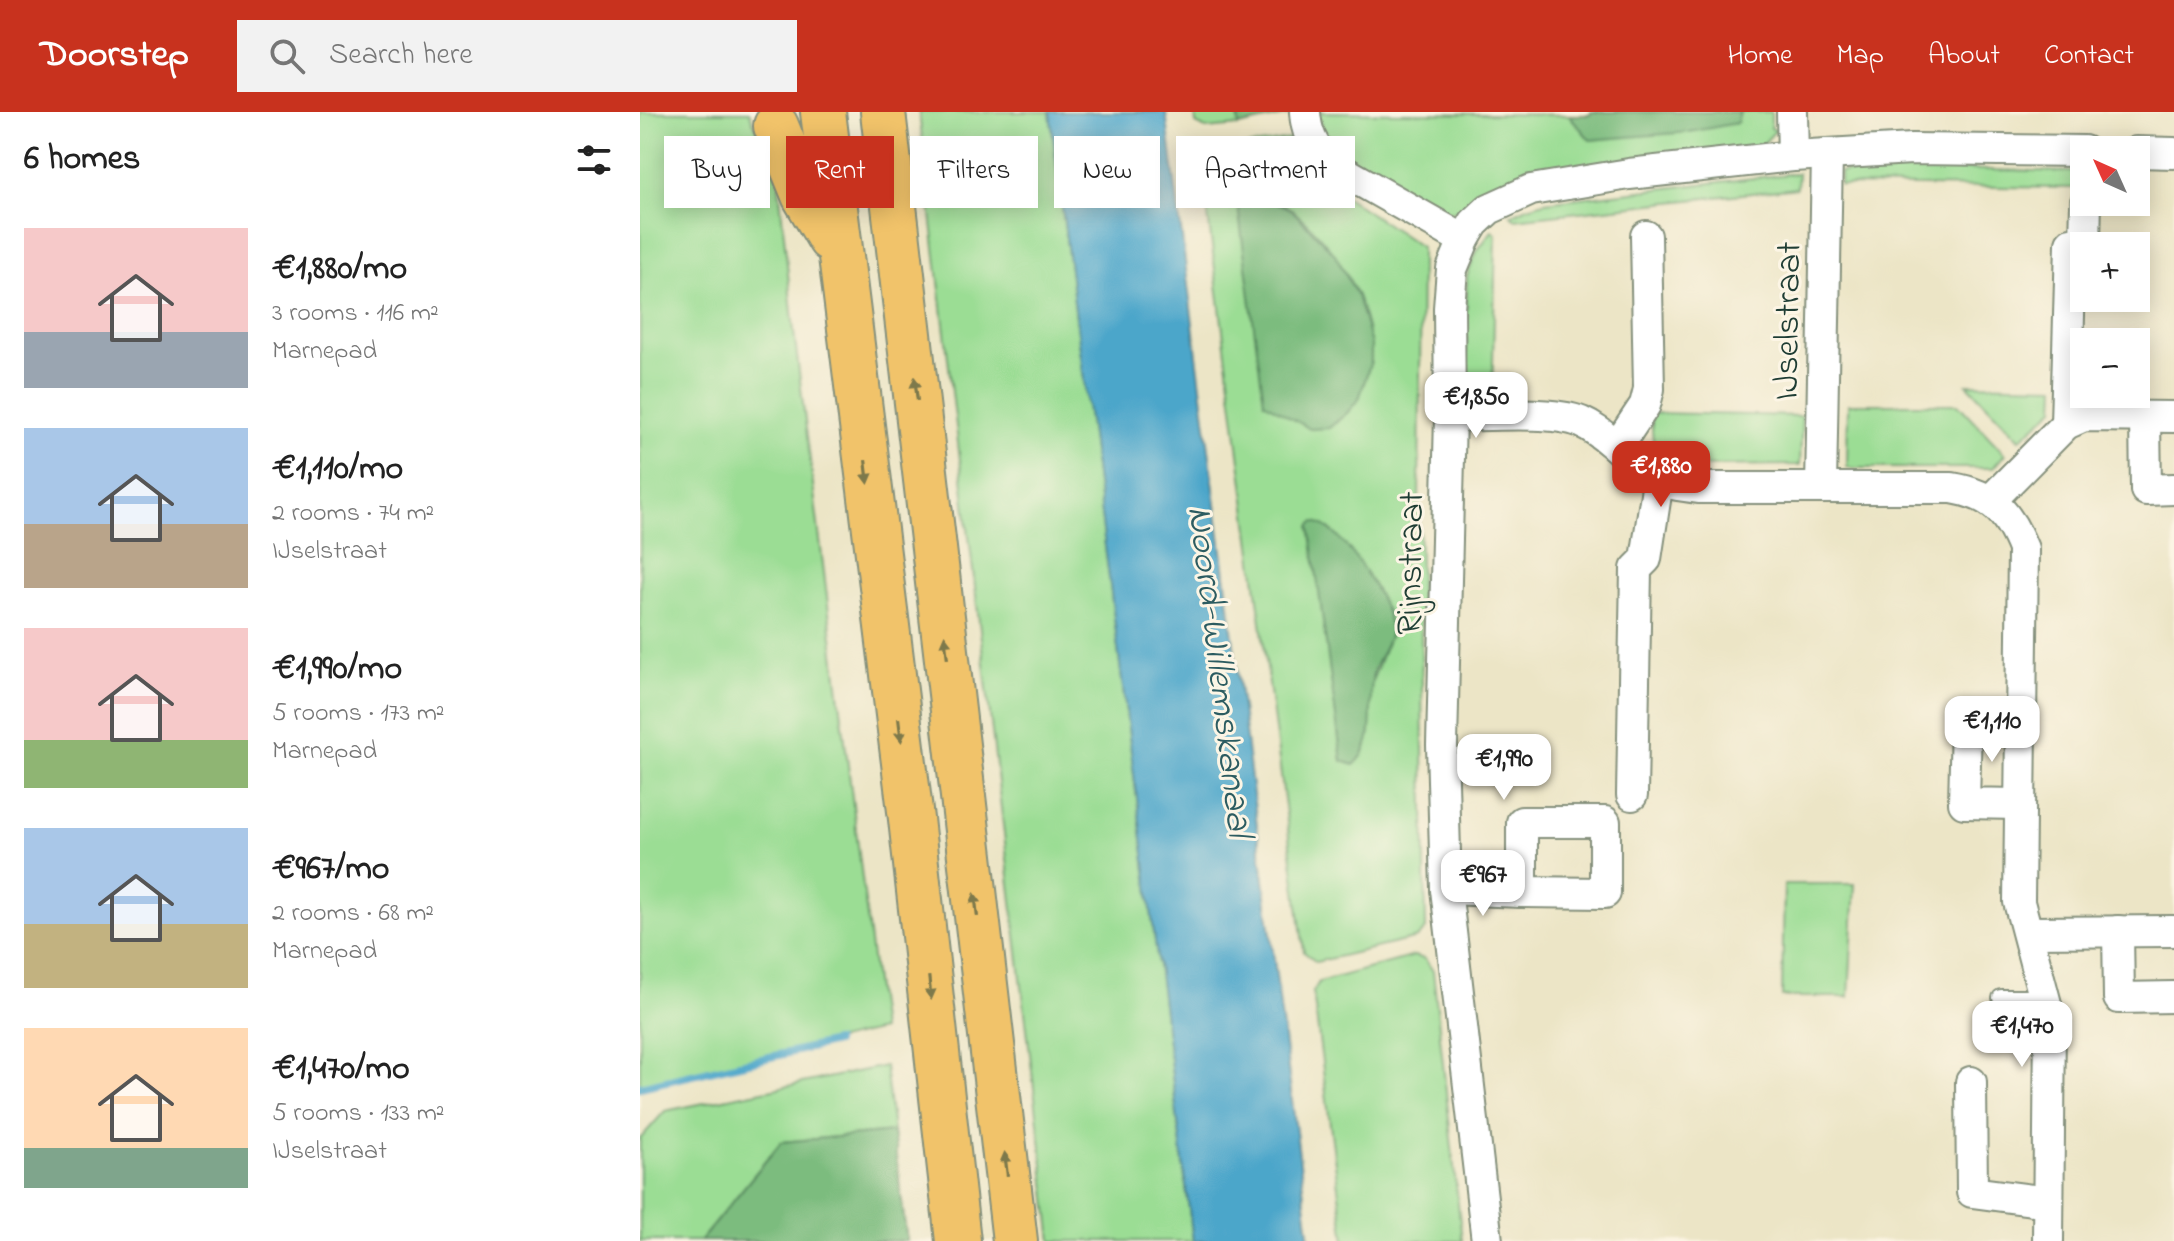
<!DOCTYPE html>
<html lang="en">
<head>
<meta charset="utf-8">
<style>
	:root { --surface:#fff; --page:#f2f2f2; --text:#222; --muted:#767676; --accent:#c8321e }
	body { margin:0; font-family:"Indie Flower",sans-serif; background:var(--page); color:var(--text); height:100vh; display:flex; flex-direction:column; font-size:30px; white-space:nowrap }
	* { box-sizing:border-box; margin:0 }
	p { font-size:26px; color:var(--muted) }
	.icon { flex:none; width:44px; height:44px; fill:none; stroke:currentColor; stroke-width:2; stroke-linecap:round; stroke-linejoin:round }
	.map { position:relative; flex:1; overflow:hidden }
	.panel { display:flex; flex-direction:column; background:var(--surface); width:640px }
	.panel>* { flex:none }
	.banner { position:absolute; left:24px; top:24px; width:760px; height:72px; display:flex; gap:16px }
	.needle { width:52px; rotate:315deg }
	.controls { position:absolute; left:1430px; top:24px; display:grid; gap:16px }
	.controls a { display:grid; place-items:center; width:80px; height:80px; border-radius:0px; background:var(--surface); box-shadow:0 4px 20px #0003; font-size:40px }
	.price { position:absolute; translate:-50% -68px; padding:0 18px; border-radius:16px; background:#fff; color:#222; font-size:26px; line-height:52px; filter:drop-shadow(0 2px 4px #0008) }
	.price::after { content:''; position:absolute; left:50%; top:48px; width:24px; height:18px; margin-left:-12px; background:inherit; clip-path:polygon(0 0,100% 0,50% 100%) }
	.price.selected { background:var(--accent); color:#fff }
	ul { padding:0; list-style:none }
	li { display:flex; align-items:center; gap:24px; height:200px; padding:0 24px }
	li span { display:grid; place-items:center; flex:none; width:224px; height:160px; border-radius:0px; color:#555 }
	li>.icon { margin-inline-start:auto }
	span .icon { width:96px; height:96px; fill:#fffc; stroke-width:1 }
	li b { font-size:34px }
	h2 { display:flex; justify-content:space-between; align-items:center; height:96px; padding:0 24px; font-size:34px }
	.tag { padding:0 28px; border-radius:0px; background:var(--surface); box-shadow:0 4px 20px #0003; font-size:28px; line-height:72px }
	.tag.selected { background:var(--accent); color:#fff }
	header { display:flex; align-items:center; gap:48px; box-sizing:border-box; height:112px; padding:0 40px; background:var(--accent); color:#fff }
	header strong { font-size:38px }
	nav { display:flex; gap:44px; margin-inline-start:auto; font-size:28px }
	.search { width:560px; height:72px; background:var(--page); display:flex; align-items:center; gap:20px; box-sizing:border-box; padding:0 28px; border-radius:0px; color:var(--muted); font-size:30px }
	main { display:flex; flex:1; min-height:0 }
	.map>svg:first-child { display:block }
</style>
</head>
<body>
<header>
<strong>Doorstep</strong>
<div class="search"><svg class="icon" aria-label="search" viewBox="0 0 24 24"><circle cx="10" cy="10" r="6"/><path d="M15 15l6 6"/></svg>Search here</div>
<nav><a>Home</a><a>Map</a><a>About</a><a>Contact</a></nav>
</header>
<main>
<section class="panel">
<h2>6 homes<svg class="icon" aria-label="filters" viewBox="0 0 24 24"><path d="M4 7h16M4 17h16"/><circle cx="9" cy="7" r="2"/><circle cx="15" cy="17" r="2"/></svg></h2>
<ul>
<li><span style="background:linear-gradient(#f6c9c9 65%,#9aa5b1 0)"><svg class="icon" aria-label="home" viewBox="0 0 24 24"><path d="M3 11l9-7 9 7M6 9v11h12V9"/></svg></span><div><b>€1,880/mo</b><p>3 rooms · 116 m²</p><p>Marnepad</p></div></li>
<li><span style="background:linear-gradient(#a9c7e8 60%,#b9a48a 0)"><svg class="icon" aria-label="home" viewBox="0 0 24 24"><path d="M3 11l9-7 9 7M6 9v11h12V9"/></svg></span><div><b>€1,110/mo</b><p>2 rooms · 74 m²</p><p>IJselstraat</p></div></li>
<li><span style="background:linear-gradient(#f6c9c9 70%,#8fb573 0)"><svg class="icon" aria-label="home" viewBox="0 0 24 24"><path d="M3 11l9-7 9 7M6 9v11h12V9"/></svg></span><div><b>€1,990/mo</b><p>5 rooms · 173 m²</p><p>Marnepad</p></div></li>
<li><span style="background:linear-gradient(#a9c7e8 60%,#c2b280 0)"><svg class="icon" aria-label="home" viewBox="0 0 24 24"><path d="M3 11l9-7 9 7M6 9v11h12V9"/></svg></span><div><b>€967/mo</b><p>2 rooms · 68 m²</p><p>Marnepad</p></div></li>
<li><span style="background:linear-gradient(#ffd9b3 75%,#7fa58c 0)"><svg class="icon" aria-label="home" viewBox="0 0 24 24"><path d="M3 11l9-7 9 7M6 9v11h12V9"/></svg></span><div><b>€1,470/mo</b><p>5 rooms · 133 m²</p><p>IJselstraat</p></div></li>
</ul>
</section>
<div class="map">
<svg width="1534" height="1129" viewBox="0 0 1534 1129">
	<rect width="100%" height="100%" fill="#fcf5e5"/>
	<filter id="ink" filterUnits="userSpaceOnUse"><feTurbulence type="fractalNoise" baseFrequency=".0125" numOctaves="2"/><feDisplacementMap in="SourceGraphic" scale="16" xChannelSelector="R" yChannelSelector="G"/><feConvolveMatrix kernelMatrix="1 2 1 2 8 2 1 2 1" color-interpolation-filters="sRGB"/></filter>
	<filter id="wash" filterUnits="userSpaceOnUse"><feTurbulence type="fractalNoise" baseFrequency=".006" numOctaves="4" result="noise"/><feDisplacementMap in="SourceGraphic" scale="32" xChannelSelector="R" yChannelSelector="G"/><feGaussianBlur stdDeviation="1.8" result="paint"/><feColorMatrix in="noise" values="0 0 0 0 0 0 0 0 0 0 0 0 0 0 0 0 0 1.4 0 .05"/><feComposite in="paint" operator="in"/></filter>
	<g filter="url(#wash)">
		<rect width="100%" height="100%" fill="#ece5c6"/>
		<g fill="#9bdd94" stroke="#5d8d64" stroke-width="2" fill-rule="evenodd">
			<path d="M0 0H109L138 65 154 220 241 918 0 975Z"/>
			<path d="M279 0H410L553 1129H412Z"/>
			<path d="M555 0H598L599 14 566 17 556 12Z"/>
			<path d="M679 0 929 3 950 28 1097 11 1100 0H1131V16L1136 18 1123 32 1113 35 882 64C874 68 865 71 857 76 835 89 827 105 797 99 762 79 710 56 686 24 680 17 680 9 679 0Z"/>
			<path d="M650 27 655 51 781 135 779 395 786 817 777 826 676 850 664 840 560 42ZM596 73C613 79 638 87 652 98 689 127 717 170 727 216ZM674 411 747 499 751 520 702 648 671 414Z"/>
			<path d="M1262 56 1437 60V76L1200 73V60Z"/>
			<path d="M1158 61 1157 76 875 107 871 103 885 96 904 90Z"/>
			<path d="M852 119 856 122 852 291 835 280 826 264 827 164 837 139Z"/>
			<path d="M1327 272 1416 274 1415 296 1380 327Z"/>
			<path d="M1208 292H1318L1365 342 1353 356H1211L1207 354Z"/>
			<path d="M1012 301 1162 304 1160 353 1042 354C1010 345 1012 330 1012 301Z"/>
			<path d="M1144 772H1215L1209 885H1142Z"/>
			<path d="M774 844 785 847 793 859 822 1129H705L673 880 679 870Z"/>
			<path d="M245 954 253 1020 141 1030 60 1129H0V1027L25 999Z"/>
		</g>
		<g fill="#7cbc7e" stroke="#4e7c59" stroke-width="2">
			<path d="M598 0H650V3L599 14Z"/>
			<path d="M951 0H1100L1097 11 1050 20 950 28 929 3H950Z"/>
			<path d="M595 72 651 97 695 142 717 184 731 232V249L719 287 707 301 689 316 670 317 624 290Z"/>
			<path d="M674 410C700 411 751 493 750 518 750 531 738 545 734 558 725 588 741 630 714 653L702 649 670 414Z"/>
			<path d="M253 1020 267 1129H60L141 1030Z"/>
		</g>
		<path fill="#4ca6ca" stroke="#36727f" stroke-width="2" d="M410 0H526L670 1129H553Z"/>
		<g fill="none" stroke-linecap="round" stroke-linejoin="round">
			<path stroke="#4ca6ca" stroke-width="8" d="M0 975 195 930"/>
		</g>
	</g>
	<g filter="url(#ink)">
		<g fill="none" stroke-linecap="round" stroke-linejoin="round">
			<g stroke="#86917d" stroke-width="20">
				<path id="lane" d="M1361 886H1404"/>
			</g>
			<g stroke="#86917d" stroke-width="34">
				<g id="street">
					<path d="M665 0C666 20 673 35 687 50L824 128"/>
					<path d="M1152 0 1153 44"/>
					<path d="M1496 40 1534 41"/>
					<path d="M1006 124 1009 277 1005 293 977 335C1007 366 1016 371 1060 376H1312C1353 383 1368 400 1383 437L1379 790 1410 907 1408 1129"/>
					<path d="M810 304C844 304 911 298 941 310 955 316 965 325 977 335"/>
					<path d="M1505 305 1506 378 1534 377"/>
					<path d="M1426 312 1431 131 1445 130 1446 90"/>
					<path d="M1181 376 1187 42"/>
					<path d="M1350 389 1426 312 1444 304 1534 305"/>
					<path d="M1326 611 1324 691 1379 692"/>
					<path d="M992 683 996 457 1006 447 1018 369"/>
					<path d="M882 710H965V781L882 780Z"/>
					<path d="M806 777 882 780"/>
					<path d="M1478 819 1479 886 1534 885"/>
					<path d="M1388 820 1534 819"/>
					<path d="M1331 970 1332 1080 1408 1090"/>
					<path d="M847 1129 806 777 802 633 810 304 809 196 812 157 824 128 834 111 849 97 891 78 989 62 1153 44 1272 37 1444 39"/>
				</g>
			</g>
			<g stroke="#86917d" stroke-width="48">
				<g id="highway">
					<path d="M183 0 271 707 318 1129"/>
					<path d="M243 0 375 1129"/>
					<path d="M136 14 164 83 190 127"/>
				</g>
			</g>
			<use href="#lane" stroke="#fff" stroke-width="16"/>
			<use href="#street" stroke="#fff" stroke-width="30"/>
			<use href="#highway" stroke="#f1c36a" stroke-width="44"/>
		</g>
		<defs><path id="oneway-solid" d="M-6-.8H1V-3.2L6.5 0L1 3.2V.8H-6Z" transform="scale(2)"/></defs>
		<g fill="#7d794c">
			<use href="#oneway-solid" transform="translate(276 277) rotate(-97)"/>
			<use href="#oneway-solid" transform="translate(227 360) rotate(83)"/>
			<use href="#oneway-solid" transform="translate(306 535) rotate(-97)"/>
			<use href="#oneway-solid" transform="translate(260 618) rotate(83)"/>
			<use href="#oneway-solid" transform="translate(336 793) rotate(-97)"/>
			<use href="#oneway-solid" transform="translate(290 876) rotate(84)"/>
			<use href="#oneway-solid" transform="translate(366 1052) rotate(-97)"/>
		</g>
	</g>
	<g text-anchor="middle" stroke-width="6" stroke-linejoin="round" paint-order="stroke">
		<g font-size="36" fill="#1f3d34" stroke="#fcf5e5">
			<text transform="translate(1145 209) rotate(-89)" y="13">IJselstraat</text>
			<text transform="translate(768 451) rotate(-89)" y="13">Rijnstraat</text>
		</g>
		<g font-size="38" font-style="italic" fill="#2c5c61" stroke="#fcf5e5">
			<text transform="translate(582 559) rotate(83)" y="13">Noord-Willemskanaal</text>
		</g>
	</g>
</svg>
<div class="controls">
<a><svg class="needle" viewBox="-14 -14 28 28"><path d="M0-13l5 13h-10z" fill="#e53935"/><path d="M0 13l5-13h-10z" fill="#767676"/></svg></a>
<a>+</a>
<a>−</a>
</div>
<b class="price" style="left:836px;top:328px">€1,850</b>
<b class="price selected" style="left:1021px;top:397px">€1,880</b>
<b class="price" style="left:1352px;top:652px">€1,110</b>
<b class="price" style="left:864px;top:690px">€1,990</b>
<b class="price" style="left:843px;top:806px">€967</b>
<b class="price" style="left:1382px;top:957px">€1,470</b>
<div class="banner">
<a class="tag">Buy</a>
<a class="tag selected">Rent</a>
<a class="tag">Filters</a>
<a class="tag">New</a>
<a class="tag">Apartment</a>
</div>
</div>
</main>
</body>
</html>
